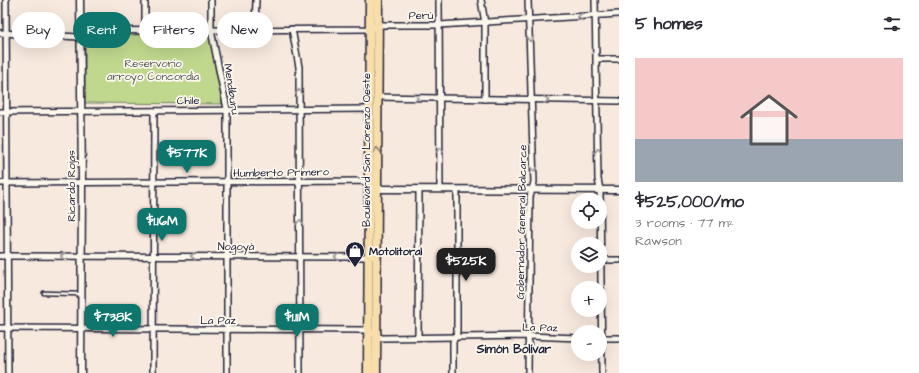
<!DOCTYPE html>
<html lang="en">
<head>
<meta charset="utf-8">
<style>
	:root { --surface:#fff; --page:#f2f2f3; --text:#2b2b33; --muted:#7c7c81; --accent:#0f766e }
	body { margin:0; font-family:"Architects Daughter",sans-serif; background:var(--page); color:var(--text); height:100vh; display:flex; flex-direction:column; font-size:15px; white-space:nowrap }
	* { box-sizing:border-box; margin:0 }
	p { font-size:13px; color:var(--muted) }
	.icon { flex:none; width:22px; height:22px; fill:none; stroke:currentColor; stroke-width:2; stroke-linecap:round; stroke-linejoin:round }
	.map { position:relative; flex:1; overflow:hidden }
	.drawer { display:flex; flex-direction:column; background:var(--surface); width:300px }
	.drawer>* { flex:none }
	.guide { position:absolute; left:12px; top:12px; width:380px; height:36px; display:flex; gap:8px }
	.buttons { position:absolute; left:571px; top:193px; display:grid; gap:8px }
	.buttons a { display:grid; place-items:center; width:36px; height:36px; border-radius:50%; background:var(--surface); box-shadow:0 4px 16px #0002; font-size:20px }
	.price { position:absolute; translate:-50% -34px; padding:0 9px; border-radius:8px; background:var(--accent); color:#fff; font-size:13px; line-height:26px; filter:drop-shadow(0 1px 2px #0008) }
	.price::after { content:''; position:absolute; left:50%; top:24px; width:12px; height:9px; margin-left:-6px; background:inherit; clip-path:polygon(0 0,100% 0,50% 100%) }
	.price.on { background:#222; color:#fff }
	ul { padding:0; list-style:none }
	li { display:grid; align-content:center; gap:8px; height:212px; padding:0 16px }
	li span { display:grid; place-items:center; height:124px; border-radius:0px; color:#555 }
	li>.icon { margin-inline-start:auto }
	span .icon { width:72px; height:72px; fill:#fffc; stroke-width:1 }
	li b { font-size:17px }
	h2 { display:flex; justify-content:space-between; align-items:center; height:48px; padding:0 16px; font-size:17px }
	.chip { padding:0 14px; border-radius:18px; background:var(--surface); box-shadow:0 4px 16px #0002; font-size:14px; line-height:36px }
	.chip.on { background:var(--accent); color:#fff }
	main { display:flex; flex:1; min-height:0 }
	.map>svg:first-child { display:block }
</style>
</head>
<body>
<main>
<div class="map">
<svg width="619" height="373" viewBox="0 0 619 373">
	<rect width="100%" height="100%" fill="#f8e9de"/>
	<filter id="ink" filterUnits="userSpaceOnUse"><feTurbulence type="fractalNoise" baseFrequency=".025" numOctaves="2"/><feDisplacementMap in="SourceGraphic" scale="8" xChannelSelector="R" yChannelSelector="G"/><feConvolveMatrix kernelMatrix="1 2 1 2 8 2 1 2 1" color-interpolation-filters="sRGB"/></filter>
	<g filter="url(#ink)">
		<path fill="#c0d88e" stroke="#717d64" d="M85 35H209L222 104 85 103Z"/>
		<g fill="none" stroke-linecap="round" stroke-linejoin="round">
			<g stroke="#22223b" stroke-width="5.5">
				<path id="service" d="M44 293 80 294"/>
			</g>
			<g stroke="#22223b" stroke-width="8">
				<g id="minor">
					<path d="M6 0 8 373"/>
					<path d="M211 0V30L227 109V373"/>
					<path d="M439 0 440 189"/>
					<path d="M481 0 485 23V99"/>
					<path d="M595 0 598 179 600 190 602 373"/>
					<path d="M255 29 256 0"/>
					<path d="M292 29 299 67 300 373"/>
					<path d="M80 31 370 29 378 25H439L619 14"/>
					<path d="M145 31V0"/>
					<path d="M0 33 80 37"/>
					<path d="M597 59H619"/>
					<path d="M376 97 619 101"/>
					<path d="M0 112 371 109"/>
					<path d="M0 183 366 181 370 184"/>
					<path d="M0 256 371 257"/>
					<path d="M602 260H619"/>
					<path d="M0 328 364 330 382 338 528 336 578 338"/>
					<path d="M418 337 419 190"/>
					<path d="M600 338H619"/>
					<path d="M153 373 154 111"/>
					<path d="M453 373V342L457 332V190"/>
					<path d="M528 373 530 197 534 182 528 0"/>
				</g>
			</g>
			<g stroke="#22223b" stroke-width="9">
				<g id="tertiary">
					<path d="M80 0 82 183 81 373"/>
					<path d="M377 189 619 190"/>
				</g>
			</g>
			<g stroke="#22223b" stroke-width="11">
				<g id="primary">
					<path d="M368 373 370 0"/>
					<path d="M376 373 378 0"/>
				</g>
			</g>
			<use href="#service" stroke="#fbf7ec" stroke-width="2.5"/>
			<use href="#minor" stroke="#fbf7ec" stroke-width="5"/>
			<use href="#tertiary" stroke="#fbf7ec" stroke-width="6"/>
			<use href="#primary" stroke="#f8deab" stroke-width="8"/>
		</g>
		<defs><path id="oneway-chevron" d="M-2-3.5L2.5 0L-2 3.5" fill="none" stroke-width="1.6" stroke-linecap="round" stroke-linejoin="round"/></defs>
		<g stroke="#99979c">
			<use href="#oneway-chevron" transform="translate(580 17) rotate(176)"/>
			<use href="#oneway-chevron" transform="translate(530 39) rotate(88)"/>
			<use href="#oneway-chevron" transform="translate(299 92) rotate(-91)"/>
			<use href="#oneway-chevron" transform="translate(416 98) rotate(1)"/>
			<use href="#oneway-chevron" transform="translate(546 100) rotate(1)"/>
			<use href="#oneway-chevron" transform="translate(440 150) rotate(-90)"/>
			<use href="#oneway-chevron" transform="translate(598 151) rotate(-91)"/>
			<use href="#oneway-chevron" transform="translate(534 169) rotate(89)"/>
			<use href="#oneway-chevron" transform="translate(300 222) rotate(-89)"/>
			<use href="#oneway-chevron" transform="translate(63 256) rotate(-180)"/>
			<use href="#oneway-chevron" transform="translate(193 256) rotate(-180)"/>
			<use href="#oneway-chevron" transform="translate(337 257) rotate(-179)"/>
		</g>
		<use stroke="#8d8073" href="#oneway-chevron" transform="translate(377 150) rotate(-90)"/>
	</g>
	<defs>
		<g id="shop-pin" transform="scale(1)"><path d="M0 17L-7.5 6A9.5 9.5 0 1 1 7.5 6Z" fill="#22223b" stroke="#fbf7ec"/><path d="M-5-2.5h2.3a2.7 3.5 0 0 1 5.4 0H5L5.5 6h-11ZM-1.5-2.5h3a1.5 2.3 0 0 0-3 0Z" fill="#fff"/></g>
	</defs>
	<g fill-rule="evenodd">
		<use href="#shop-pin" x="355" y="251"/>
	</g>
	<g text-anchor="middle" stroke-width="3.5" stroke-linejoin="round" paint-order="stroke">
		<g font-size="11" fill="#22223b" stroke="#fbf7ec">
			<text x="421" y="19">Perú</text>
			<text transform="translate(232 89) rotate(81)" y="4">Mendiburu</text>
			<text transform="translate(188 100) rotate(-1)" y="4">Chile</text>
			<text transform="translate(366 150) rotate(-90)" y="4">Boulevard San Lorenzo Oeste</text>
			<text transform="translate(281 172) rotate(-1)" y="4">Humberto Primero</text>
			<text transform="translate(71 186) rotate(-90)" y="4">Ricardo Rojas</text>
			<text transform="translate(521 222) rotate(-89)" y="4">Gobernador General Balcarce</text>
			<text x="236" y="250">Nogoyá</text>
			<text x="218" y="324">La Paz</text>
			<text transform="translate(540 327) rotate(1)" y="4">La Paz</text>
		</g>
		<g font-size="11" fill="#515954" stroke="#fbf7ec">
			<text x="153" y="67">Reservorio<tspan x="153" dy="13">arroyo Concordia</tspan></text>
		</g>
		<g font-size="11" font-weight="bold" fill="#22223b" stroke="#fbf7ec" text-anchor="start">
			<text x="369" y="255">Motolitoral</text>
		</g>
		<g font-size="12" font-weight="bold" fill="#22223b" stroke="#fbf7ec">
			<text x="514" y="353">Simón Bolívar</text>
		</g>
	</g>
</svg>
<div class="buttons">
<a><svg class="icon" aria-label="locate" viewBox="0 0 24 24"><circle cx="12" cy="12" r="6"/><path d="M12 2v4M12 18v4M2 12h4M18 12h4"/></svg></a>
<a><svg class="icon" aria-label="layers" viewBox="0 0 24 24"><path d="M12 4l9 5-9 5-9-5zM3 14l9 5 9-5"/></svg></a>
<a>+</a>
<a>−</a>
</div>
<b class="price" style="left:187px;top:174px">$577K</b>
<b class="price" style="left:162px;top:242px">$1.16M</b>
<b class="price on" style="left:466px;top:282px">$525K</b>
<b class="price" style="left:113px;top:338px">$738K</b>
<b class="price" style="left:297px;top:338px">$1.11M</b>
<div class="guide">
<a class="chip">Buy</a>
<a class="chip on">Rent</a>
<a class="chip">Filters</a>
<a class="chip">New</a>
</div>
</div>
<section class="drawer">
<h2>5 homes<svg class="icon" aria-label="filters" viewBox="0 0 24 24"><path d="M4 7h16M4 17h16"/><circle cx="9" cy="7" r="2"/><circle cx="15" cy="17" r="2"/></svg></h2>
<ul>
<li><span style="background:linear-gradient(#f6c9c9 65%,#9aa5b1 0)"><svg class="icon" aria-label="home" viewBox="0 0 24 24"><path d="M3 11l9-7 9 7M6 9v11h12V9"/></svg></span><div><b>$525,000/mo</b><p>3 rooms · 77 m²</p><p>Rawson</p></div></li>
</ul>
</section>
</main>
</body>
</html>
